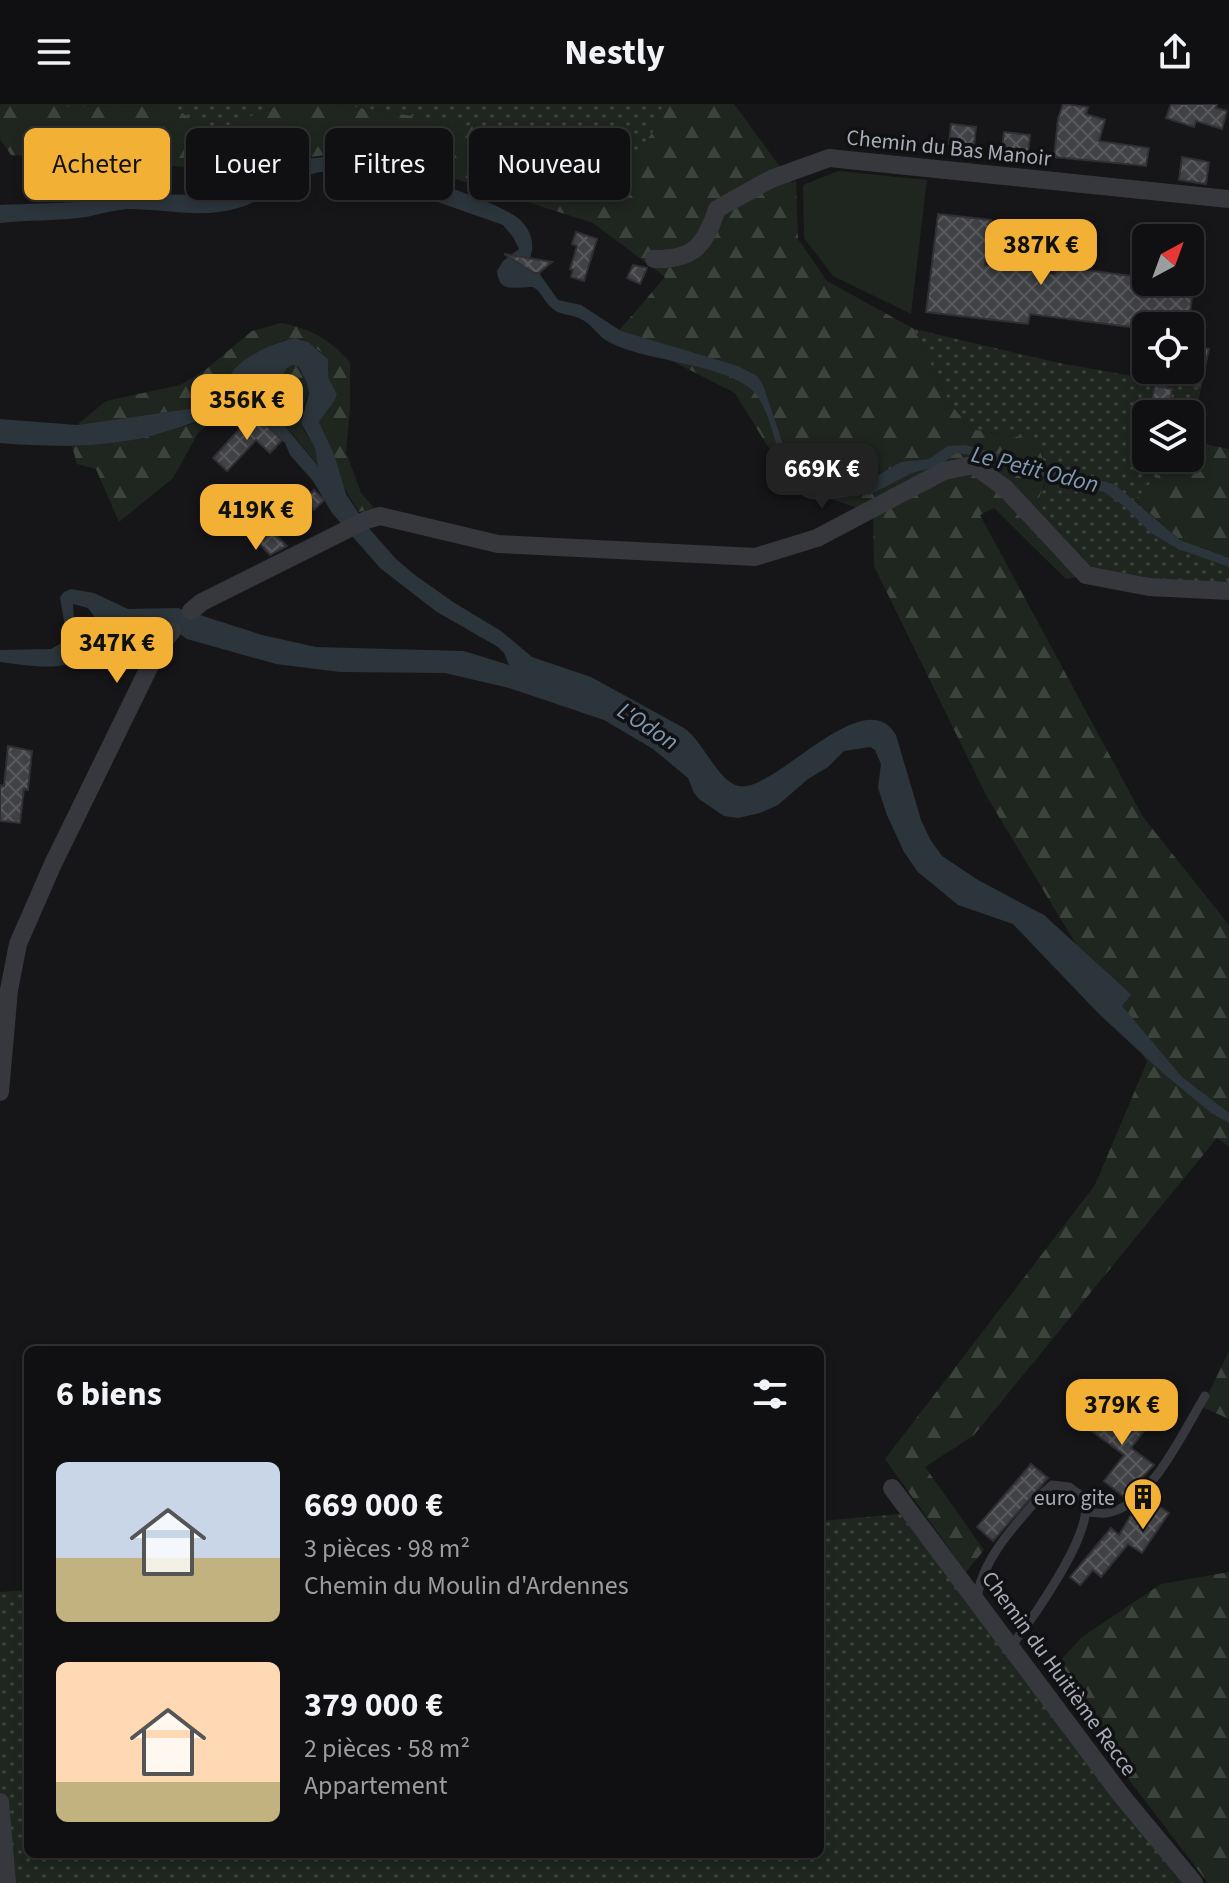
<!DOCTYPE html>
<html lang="fr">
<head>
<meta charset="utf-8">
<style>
	:root { --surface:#101012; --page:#19191b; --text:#f1f3f6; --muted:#9c9d9f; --line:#303032; --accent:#f2b134 }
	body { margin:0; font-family:"Source Sans 3",sans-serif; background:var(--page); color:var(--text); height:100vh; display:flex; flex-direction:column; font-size:30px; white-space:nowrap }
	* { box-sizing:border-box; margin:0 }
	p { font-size:26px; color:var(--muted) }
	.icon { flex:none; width:44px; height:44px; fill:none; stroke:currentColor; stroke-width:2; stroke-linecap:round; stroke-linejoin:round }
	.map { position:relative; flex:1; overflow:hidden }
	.side { position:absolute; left:24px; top:1242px; width:800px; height:512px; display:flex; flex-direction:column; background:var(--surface); border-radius:12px; box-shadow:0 4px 12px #0003,0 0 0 2px var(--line) }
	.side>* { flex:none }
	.hud { position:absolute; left:24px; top:24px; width:800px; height:72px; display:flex; gap:16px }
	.needle { width:52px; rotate:41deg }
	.buttons { position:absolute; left:1132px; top:120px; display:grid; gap:16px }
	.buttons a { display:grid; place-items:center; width:72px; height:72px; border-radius:12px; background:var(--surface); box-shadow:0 4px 12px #0003,0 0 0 2px var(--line); font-size:40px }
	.price { position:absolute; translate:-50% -68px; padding:0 18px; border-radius:16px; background:var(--accent); color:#111; font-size:26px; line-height:52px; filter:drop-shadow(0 2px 4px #0008) }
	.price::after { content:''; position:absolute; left:50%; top:48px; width:24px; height:18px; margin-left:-12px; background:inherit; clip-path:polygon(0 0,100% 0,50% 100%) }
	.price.selected { background:#222; color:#fff }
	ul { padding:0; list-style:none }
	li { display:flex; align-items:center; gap:24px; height:200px; padding:0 32px }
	li span { display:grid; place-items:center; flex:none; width:224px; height:160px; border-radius:12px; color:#555 }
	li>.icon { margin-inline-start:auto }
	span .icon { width:96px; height:96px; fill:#fffc; stroke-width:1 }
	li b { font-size:34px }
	h2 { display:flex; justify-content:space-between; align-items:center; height:96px; padding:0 32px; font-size:34px }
	.chip { padding:0 28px; border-radius:12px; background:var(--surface); box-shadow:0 4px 12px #0003,0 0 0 2px var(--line); font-size:28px; line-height:72px }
	.chip.selected { background:var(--accent); color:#111 }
	header { display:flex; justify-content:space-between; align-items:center; height:104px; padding:0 32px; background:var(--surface); font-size:36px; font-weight:700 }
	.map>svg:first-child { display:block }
</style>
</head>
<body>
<header><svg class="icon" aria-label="menu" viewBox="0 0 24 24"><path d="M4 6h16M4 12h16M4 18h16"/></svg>Nestly<svg class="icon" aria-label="share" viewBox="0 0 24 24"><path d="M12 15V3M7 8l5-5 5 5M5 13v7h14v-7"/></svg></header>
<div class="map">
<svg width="1229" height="1779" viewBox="0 0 1229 1779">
	<defs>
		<pattern id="grass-dots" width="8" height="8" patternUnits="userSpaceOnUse" patternTransform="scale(2)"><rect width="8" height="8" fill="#1e261f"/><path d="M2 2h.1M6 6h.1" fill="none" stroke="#3c433d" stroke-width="1.8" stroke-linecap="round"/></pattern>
		<pattern id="forest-firs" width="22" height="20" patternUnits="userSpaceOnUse" patternTransform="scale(2)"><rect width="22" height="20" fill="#1e261f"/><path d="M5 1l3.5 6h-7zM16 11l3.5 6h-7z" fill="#3c433d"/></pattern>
		<pattern id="building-cross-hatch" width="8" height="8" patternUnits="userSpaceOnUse" patternTransform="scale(2)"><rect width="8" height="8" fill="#404145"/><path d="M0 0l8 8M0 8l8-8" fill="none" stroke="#595a5e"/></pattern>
	</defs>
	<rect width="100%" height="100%" fill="#161618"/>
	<g fill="url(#grass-dots)">
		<path d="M54 0H282L211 28 172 2 61 3Z"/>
		<path d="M335 0H660L665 10 633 59 445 17Z"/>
		<path d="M914 225 1059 259 1201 284 1190 334V310H1146V354H1174L1135 396 1180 436 1229 454V487L1086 471 1082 450 1037 399 1045 381 1032 335 970 325 948 296Z"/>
		<path d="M900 1410 1183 1779H0V1488L28 1486V1750H820V1417Z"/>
	</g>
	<g fill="url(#forest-firs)">
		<path d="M0 0H54L62 3 172 2 211 28 282 0H335L445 17 632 58 665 10 660 0H734L792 79 796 77 798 135 827 177 914 225 948 296 970 325 1032 335C1049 360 1049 371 1037 399L1082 450 1086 471 1066 475 994 404 980 411 1143 713 1229 821V1043L1217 1034 974 1331 925 1363 984 1446 966 1468 885 1355 1095 1081 1147 958 987 693 874 462 873 409 792 382 735 289 617 229 665 173 593 119 446 72 352 47 304 54 236 71 201 64 11 51 0 35Z"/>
		<path d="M281 219C314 226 327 234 350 258V303L346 348 361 389 374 404 359 408 342 381 334 350 319 318 335 296 337 290 328 273V255L321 248 302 235 284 236 237 262 230 278 232 286 223 296 215 299 230 300V304L188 305 77 321 106 297 180 281 204 267 252 227Z"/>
		<path d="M292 261 299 263C318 291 303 289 301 314 300 326 310 334 315 344 318 350 318 357 319 363L292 329 260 305 275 290 286 265Z"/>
		<path d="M217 313 198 329 173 374 119 418 96 365 77 360 72 342 145 333Z"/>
		<path d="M1190 337 1229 345V454L1180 436 1135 396 1174 354H1190Z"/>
		<path d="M1229 1247V1315L1202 1303Z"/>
		<path d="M1229 1468V1779H1208L1048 1570 1082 1533 1161 1480Z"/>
	</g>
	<path fill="#1e261f" d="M838 67 927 76 911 210 833 172 804 134 803 81Z"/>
	<g fill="#2c353c" fill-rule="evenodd">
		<path d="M332 52C364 54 497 95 519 115 534 128 537 149 524 163L539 169 558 196 581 201 621 227 738 262 757 272 763 281 792 367 797 377 809 387H836L865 379 901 358 929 355 948 342 965 341 1114 380 1180 436 1229 454V463L1178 445 1151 429 1124 402 1104 388 1035 371 979 352 956 349 939 362 912 369 869 391 863 387 859 392C843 392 827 398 811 395 778 390 777 308 752 286 722 259 646 258 609 238 598 233 592 220 581 215 572 210 562 212 553 205 544 198 542 188 533 183 517 182 499 191 497 167L503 157 519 145 513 133 503 121 364 72C302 55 290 87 238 104 202 115 165 105 128 105 114 106 100 110 86 113 58 117 28 116 0 119V101L79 98 120 90 228 91 257 80 297 56Z"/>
		<path d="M295 234 308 238 328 255V273L337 290 335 296 319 318 334 350 346 390 367 422 396 455 415 471 453 498 501 527 532 553 591 573 684 624C704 638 718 678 739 682 775 689 864 576 896 631L921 716 930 735 942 752 978 776 1044 811 1123 883 1131 891 1122 902 1182 973 1229 1009V1019L1211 1009 1164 970 1099 910 1013 820 958 801 918 768 904 748 887 711 878 684 881 660 875 646 870 643 844 647 828 663 808 675 778 701 760 709 738 714 724 712 699 695 694 689 688 674 653 645 604 616 509 584 445 569 340 568 276 560 187 535 171 524 142 520 99 519 88 504 73 500 74 515 84 540C80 547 75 557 67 560 51 566 15 560 0 558V546L51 545 63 538 66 529 60 493 64 488 71 485 94 489 128 505 178 504 262 531 316 543 464 547 509 561 504 549 498 543 437 508 380 464 332 409 313 377 290 351 285 339 254 309C224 304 177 326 147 333 98 344 50 343 0 339V315L77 321 188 305 229 304V300H211C222 297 229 293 233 283L229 273C239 253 274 239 295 234ZM292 261 299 263 307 279 309 289 301 319 315 344 318 362 283 320 261 305 275 290 286 265Z"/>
	</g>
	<g fill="url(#building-cross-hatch)" stroke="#303034" stroke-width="2">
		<path d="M1063 0 1088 3 1086 10 1105 16 1099 37 1149 44 1146 62 1054 53 1058 15Z"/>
		<path d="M1171 0H1217L1216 4 1227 7 1222 25 1196 17 1194 23 1166 14Z"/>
		<path d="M951 20 976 23 974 43 949 40Z"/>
		<path d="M1004 28 1030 31 1028 51 1020 50V54L1001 52Z"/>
		<path d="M1182 53 1209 58 1206 80 1179 76Z"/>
		<path d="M938 110 991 116 985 161 1055 170 1056 162 1146 174V178L1194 180 1188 222H1146V225L1030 210 1028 220 926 208Z"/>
		<path d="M576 128 597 135 584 177 571 173 573 166 570 165 577 142 572 140Z"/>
		<path d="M504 150 552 158 539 169H534Z"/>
		<path d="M633 161 647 164 640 180 627 174Z"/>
		<path d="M1193 241 1209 245 1200 283 1184 280 1187 266H1190Z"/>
		<path d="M1155 282 1172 285 1168 308 1150 305Z"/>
		<path d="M254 309 282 336 270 349 256 336 227 367 213 354Z"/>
		<path d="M314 386 324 396 314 406 303 396Z"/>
		<path d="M256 410 287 442 270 451 243 423Z"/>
		<path d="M8 642 32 647 28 686 24 685 20 719 0 717V681L4 682Z"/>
		<path d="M1101 1301 1122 1316 1131 1304 1150 1319 1131 1344 1154 1361 1124 1393 1104 1377 1124 1351 1085 1322Z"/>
		<path d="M1031 1360 1048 1374 993 1437 977 1423Z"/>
		<path d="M1147 1394 1169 1409 1142 1449 1128 1440 1101 1473 1093 1466 1080 1481 1070 1473 1111 1424 1119 1431 1136 1403Z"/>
	</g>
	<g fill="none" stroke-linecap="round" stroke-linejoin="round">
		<g stroke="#37383d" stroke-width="9">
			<path d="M1087 1408C1093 1408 1100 1410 1106 1409 1149 1404 1184 1326 1205 1292"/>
			<path d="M977 1493C983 1453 1017 1419 1043 1389L1052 1381 1069 1383 1084 1394C1095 1420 1052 1484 1036 1508 1028 1520 1018 1530 1012 1544"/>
		</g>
		<g stroke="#37383d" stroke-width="18">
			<path d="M654 155C694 156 705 141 717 105L771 75 829 54 1229 95"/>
			<path d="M191 507 202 498 366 416 380 412 498 440 755 453 817 434 944 367 973 361 1005 384 1086 471 1149 483 1229 487"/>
			<path d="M0 988 9 886 18 840 52 762 159 543 172 527"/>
			<path d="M892 1384 1121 1691 1194 1779"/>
			<path d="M0 1698 7 1779"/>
		</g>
	</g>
	<defs>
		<g id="building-pin" transform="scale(2)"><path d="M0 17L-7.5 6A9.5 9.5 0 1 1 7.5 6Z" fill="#f2b134" stroke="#111113"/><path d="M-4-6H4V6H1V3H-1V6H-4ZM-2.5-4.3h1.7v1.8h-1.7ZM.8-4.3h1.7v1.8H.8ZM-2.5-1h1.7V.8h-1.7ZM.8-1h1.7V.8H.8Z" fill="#111"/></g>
	</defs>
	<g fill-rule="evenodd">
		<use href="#building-pin" x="1143" y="1393"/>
	</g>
	<g text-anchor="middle" stroke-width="7" stroke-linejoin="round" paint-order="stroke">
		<g font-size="22" fill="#a8adb8" stroke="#111113">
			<text transform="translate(949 43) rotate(6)" y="8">Chemin du Bas Manoir</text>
			<text transform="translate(1060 1569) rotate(54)" y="8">Chemin du Huitième Recce</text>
		</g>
		<g font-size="22" fill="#a8adb8" stroke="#111113" text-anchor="end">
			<text x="1115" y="1401">euro gite</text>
		</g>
		<g font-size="24" font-style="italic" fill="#7f9bb3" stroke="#111113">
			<text transform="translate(1035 365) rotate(14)" y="8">Le Petit Odon</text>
			<text transform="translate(648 622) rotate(33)" y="8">L'Odon</text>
		</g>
	</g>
</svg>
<div class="buttons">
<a><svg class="needle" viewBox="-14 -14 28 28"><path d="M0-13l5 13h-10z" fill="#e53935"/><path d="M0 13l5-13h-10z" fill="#9c9d9f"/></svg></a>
<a><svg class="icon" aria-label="locate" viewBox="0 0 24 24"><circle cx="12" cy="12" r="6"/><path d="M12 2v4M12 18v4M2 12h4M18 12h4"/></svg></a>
<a><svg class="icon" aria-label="layers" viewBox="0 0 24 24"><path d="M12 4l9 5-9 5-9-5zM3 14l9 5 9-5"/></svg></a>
</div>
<b class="price" style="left:1041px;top:183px">387K €</b>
<b class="price" style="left:247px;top:338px">356K €</b>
<b class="price selected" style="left:822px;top:407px">669K €</b>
<b class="price" style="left:256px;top:448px">419K €</b>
<b class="price" style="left:117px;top:581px">347K €</b>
<b class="price" style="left:1122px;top:1343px">379K €</b>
<div class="hud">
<a class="chip selected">Acheter</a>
<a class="chip">Louer</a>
<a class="chip">Filtres</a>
<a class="chip">Nouveau</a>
</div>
<section class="side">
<h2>6 biens<svg class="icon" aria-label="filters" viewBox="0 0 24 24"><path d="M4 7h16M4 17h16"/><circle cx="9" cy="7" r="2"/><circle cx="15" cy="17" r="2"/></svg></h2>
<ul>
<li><span style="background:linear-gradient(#c9d6e8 60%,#c2b280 0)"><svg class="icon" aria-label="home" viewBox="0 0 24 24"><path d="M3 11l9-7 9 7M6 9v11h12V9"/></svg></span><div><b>669 000 €</b><p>3 pièces · 98 m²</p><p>Chemin du Moulin d'Ardennes</p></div></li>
<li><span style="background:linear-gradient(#ffd9b3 75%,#c2b280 0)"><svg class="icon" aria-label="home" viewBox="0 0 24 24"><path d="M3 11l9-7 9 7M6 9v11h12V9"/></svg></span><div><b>379 000 €</b><p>2 pièces · 58 m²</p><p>Appartement</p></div></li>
</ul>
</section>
</div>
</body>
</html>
